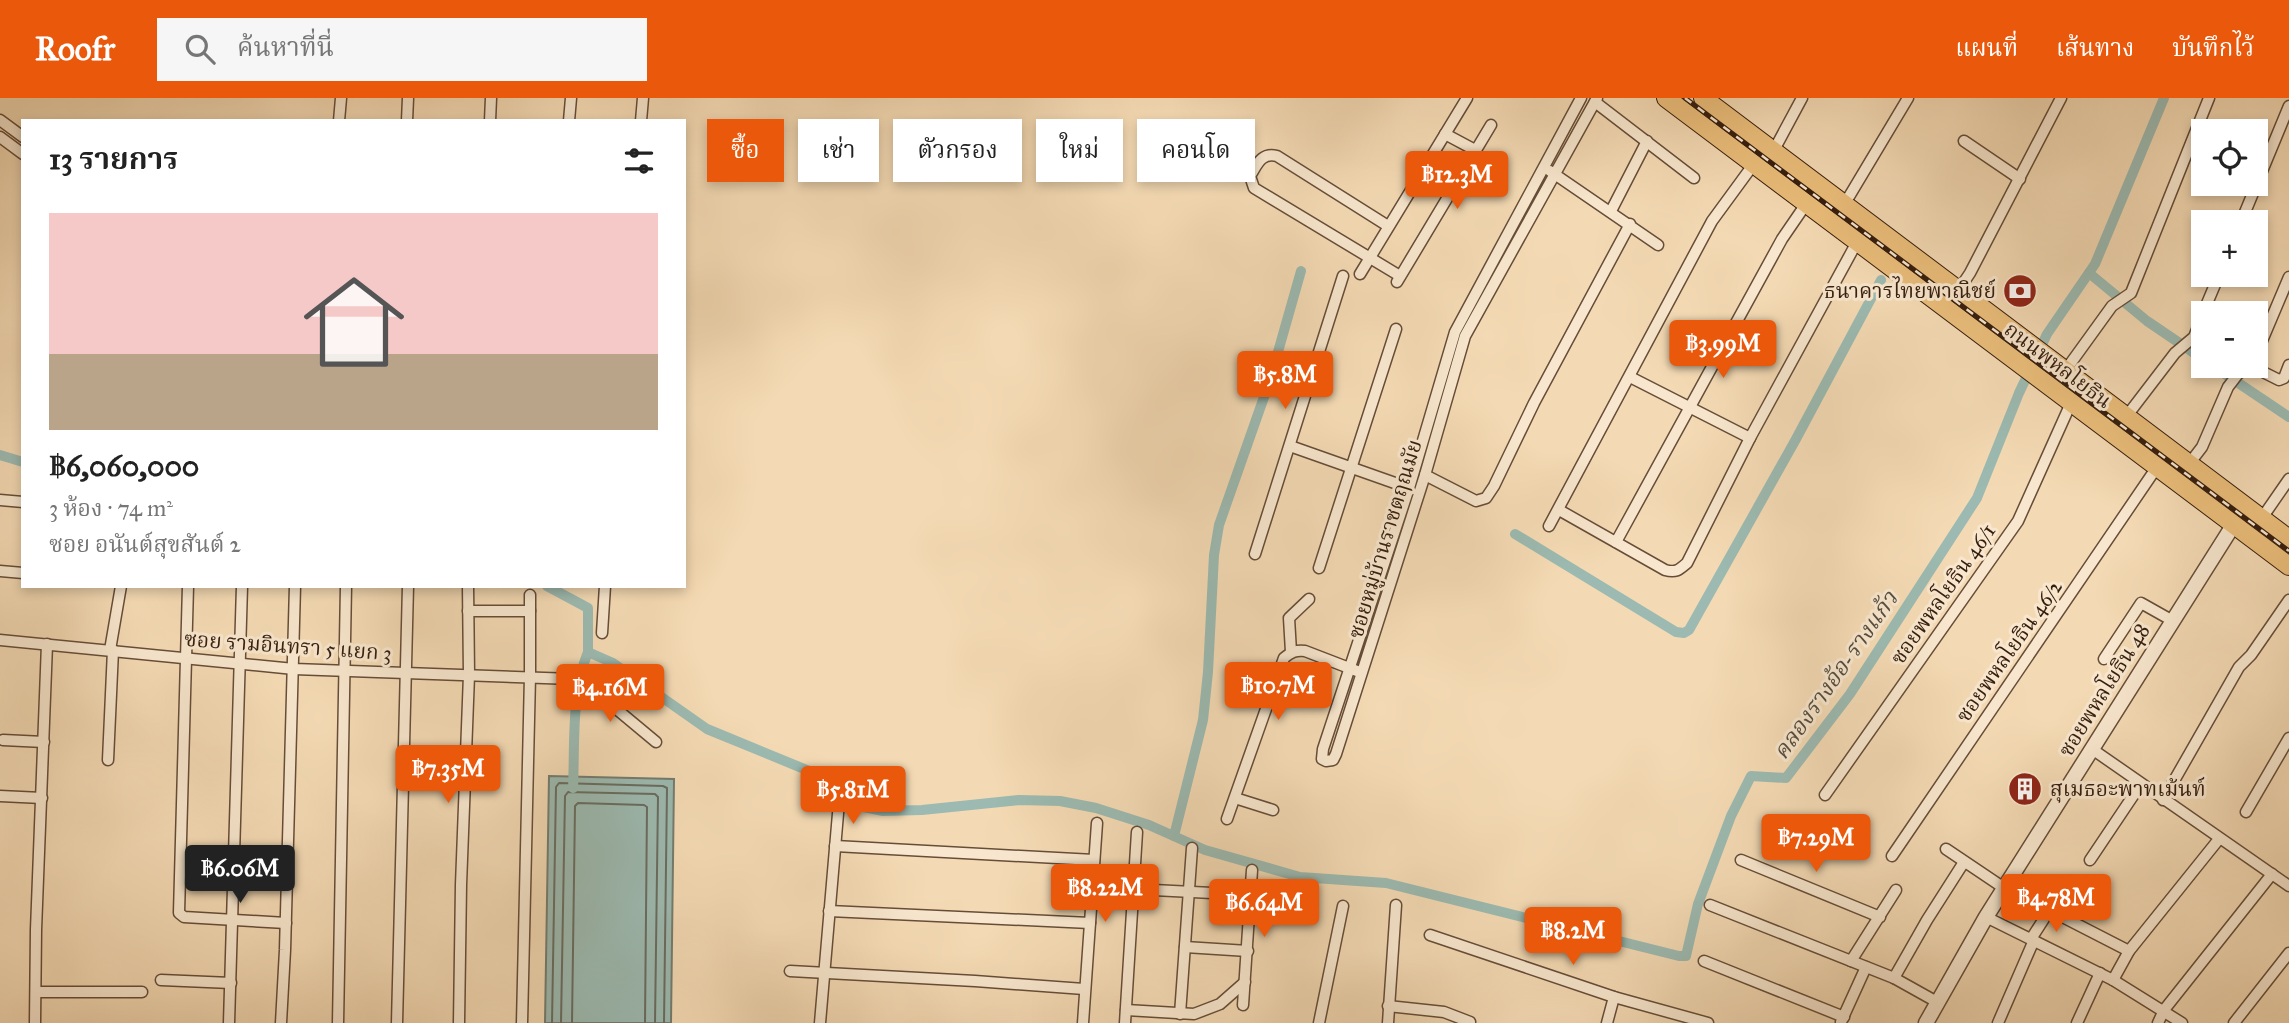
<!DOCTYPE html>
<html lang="th">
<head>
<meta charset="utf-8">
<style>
	:root { --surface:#fff; --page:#f6f6f6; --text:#222; --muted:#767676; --accent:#ea580c }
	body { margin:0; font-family:"IM FELL Great Primer","Noto Serif Thai",serif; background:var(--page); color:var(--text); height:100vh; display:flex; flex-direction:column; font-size:26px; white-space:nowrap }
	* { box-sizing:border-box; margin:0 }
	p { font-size:23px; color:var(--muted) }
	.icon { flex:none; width:38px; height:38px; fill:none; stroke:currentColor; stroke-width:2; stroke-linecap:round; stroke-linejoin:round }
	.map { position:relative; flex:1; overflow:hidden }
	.drawer { position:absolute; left:21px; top:21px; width:665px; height:469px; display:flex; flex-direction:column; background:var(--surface); border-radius:0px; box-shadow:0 4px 10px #0003 }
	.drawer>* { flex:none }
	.guide { position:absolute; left:707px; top:21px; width:665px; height:63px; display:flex; gap:14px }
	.controls { position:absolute; left:2191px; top:21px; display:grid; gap:14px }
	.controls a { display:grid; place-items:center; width:77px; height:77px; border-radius:0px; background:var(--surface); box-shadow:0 4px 10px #0003; font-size:35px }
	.price { position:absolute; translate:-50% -60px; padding:0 16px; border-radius:7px; background:var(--accent); color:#fff; font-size:23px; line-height:46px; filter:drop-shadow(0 2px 4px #0008) }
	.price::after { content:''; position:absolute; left:50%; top:42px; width:21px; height:16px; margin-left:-10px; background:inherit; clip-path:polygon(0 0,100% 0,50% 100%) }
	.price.active { background:#222; color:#fff }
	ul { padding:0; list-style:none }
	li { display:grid; align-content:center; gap:14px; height:371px; padding:0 28px }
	li span { display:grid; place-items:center; height:217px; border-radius:0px; color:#555 }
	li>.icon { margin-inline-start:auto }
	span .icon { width:126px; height:126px; fill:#fffc; stroke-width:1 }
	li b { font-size:30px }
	h2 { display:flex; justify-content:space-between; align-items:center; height:84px; padding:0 28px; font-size:30px }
	.tag { padding:0 24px; border-radius:0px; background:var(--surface); box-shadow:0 4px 10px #0003; font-size:24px; line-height:63px }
	.tag.active { background:var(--accent); color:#fff }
	header { display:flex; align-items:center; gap:42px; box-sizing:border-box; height:98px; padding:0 35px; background:var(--accent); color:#fff }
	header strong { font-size:33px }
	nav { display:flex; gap:38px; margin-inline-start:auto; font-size:24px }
	.search { width:490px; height:63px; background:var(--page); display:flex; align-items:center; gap:18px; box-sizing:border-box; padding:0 24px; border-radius:0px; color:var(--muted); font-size:26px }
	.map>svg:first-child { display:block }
</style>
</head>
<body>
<header>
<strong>Roofr</strong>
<div class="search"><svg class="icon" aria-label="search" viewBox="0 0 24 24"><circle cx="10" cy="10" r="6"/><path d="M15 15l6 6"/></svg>ค้นหาที่นี่</div>
<nav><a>แผนที่</a><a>เส้นทาง</a><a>บันทึกไว้</a></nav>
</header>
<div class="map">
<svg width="2289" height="925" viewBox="0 0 2289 925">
	<rect width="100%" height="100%" fill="#f4dab4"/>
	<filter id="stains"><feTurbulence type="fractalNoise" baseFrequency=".00286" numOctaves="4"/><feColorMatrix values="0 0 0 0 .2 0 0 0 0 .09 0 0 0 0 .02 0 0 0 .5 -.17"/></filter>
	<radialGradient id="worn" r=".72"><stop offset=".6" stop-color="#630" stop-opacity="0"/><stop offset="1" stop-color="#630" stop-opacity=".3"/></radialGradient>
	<path fill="#9cbab1" stroke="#737c70" stroke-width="2" d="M549 678 674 681 671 925H545Z"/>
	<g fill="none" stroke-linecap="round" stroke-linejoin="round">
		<g stroke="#696c60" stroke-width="2">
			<path d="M552 925 556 689 559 685 663 688 667 690 664 925"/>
			<path d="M561 925 565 698 568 694 655 696 658 699 655 925"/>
			<path d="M572 925 575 708 578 705 644 707 647 709 645 925"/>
		</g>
		<g stroke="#9cbab1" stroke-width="10">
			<path d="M2089 175 2147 223 2203 261"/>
			<path d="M2213 268 2289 319"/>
			<path d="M0 357 23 364"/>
			<path d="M1515 436 1676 534 1684 535 1689 532 1796 341 1881 182"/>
			<path d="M547 488 588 510V554L613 565 707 631 819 677 864 709 883 713 922 712 1019 702 1060 703 1096 710 1149 727 1205 752 1300 779 1386 785 1679 858H1686L1698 806 1731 718 1751 678 1786 680 1850 596 1977 400 2019 295 2047 236 2095 166 2164 0"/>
			<path d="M573 690C575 646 571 595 588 554"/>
			<path d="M1174 738 1203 622 1208 574 1214 457 1219 427 1270 282 1301 173"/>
		</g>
		<g stroke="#664d38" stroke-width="13">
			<g id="minor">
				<path d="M1581 0 1455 234 1409 390 1323 651 1322 661 1326 663 1333 662 1336 656 1425 377 1465 238 1597 0"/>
				<path d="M1595 4 1694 80"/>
				<path d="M0 22 23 39"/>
				<path d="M339 23 341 0"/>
				<path d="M407 23 408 0"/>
				<path d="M490 23 491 0"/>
				<path d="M569 23 571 0"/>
				<path d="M641 23 643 0"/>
				<path d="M1445 36 1475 52"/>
				<path d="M0 39 23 56"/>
				<path d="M1964 43 2020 81"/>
				<path d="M1773 54 1802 0"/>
				<path d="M1550 73 1658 147"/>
				<path d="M1844 107 1908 0"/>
				<path d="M1611 113 1647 43"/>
				<path d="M2241 124 2289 8"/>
				<path d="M1388 128 1277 58C1261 54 1257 67 1250 78L1254 90 1400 178"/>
				<path d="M1360 176 1467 0"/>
				<path d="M1397 184 1491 27"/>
				<path d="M1958 193 1970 175 2061 0"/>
				<path d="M2203 215 2219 177"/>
				<path d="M2256 257 2289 179"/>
				<path d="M2251 268 2279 282 2284 280 2289 267"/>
				<path d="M2065 273 2112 208 2131 195 2209 0"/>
				<path d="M1630 279 1750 340"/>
				<path d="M2126 319 2175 255 2194 239 2203 216"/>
				<path d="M1290 348 1409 390"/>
				<path d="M2189 366 2202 349 2228 289 2238 276 2251 268"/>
				<path d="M1425 377 1476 403 1486 400 1494 388 1534 305 1630 126"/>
				<path d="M0 402 23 404"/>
				<path d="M1559 412 1665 472C1676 475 1679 472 1687 465L1750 340 1857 144"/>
				<path d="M2262 420 2289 381"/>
				<path d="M1549 428 1712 123 1753 67"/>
				<path d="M1616 444 1782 141 1806 106"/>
				<path d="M1255 456 1343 178"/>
				<path d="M1319 470 1396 231"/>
				<path d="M0 473 23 475"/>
				<path d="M188 488 179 815 184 819 286 825"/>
				<path d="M468 513H530"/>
				<path d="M602 535 605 488"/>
				<path d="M0 542 294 571 573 581 584 584 656 644"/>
				<path d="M110 552 121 488"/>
				<path d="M1291 554 1289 520 1309 501"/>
				<path d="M2104 561 2141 505 2173 523"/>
				<path d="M3 642 44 644"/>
				<path d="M2092 651 2289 788"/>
				<path d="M108 662 113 552"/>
				<path d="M1825 697 2018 423 2071 305"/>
				<path d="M0 698 42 700"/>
				<path d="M1235 700 1273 712"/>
				<path d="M2163 702 2239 569 2251 557 2289 502"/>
				<path d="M2246 714 2289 640"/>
				<path d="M1227 721 1284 560C1291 554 1296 552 1305 553L1357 573"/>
				<path d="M835 748 1094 762"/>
				<path d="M1946 751 2004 790"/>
				<path d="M1892 758 2157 369"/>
				<path d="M1741 762 1880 819"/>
				<path d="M2090 762 2141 686"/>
				<path d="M1134 791 1251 797"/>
				<path d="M1710 807 1894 880 1937 904"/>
				<path d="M829 813 1090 825"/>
				<path d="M1986 819 2113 882 2182 925"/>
				<path d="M1430 837 1614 899 1708 925"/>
				<path d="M2031 841 2047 816 2053 814 2129 853"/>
				<path d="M1185 849 1248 853"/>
				<path d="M1704 863 1844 919"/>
				<path d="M1851 863 1896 792"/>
				<path d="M790 873 975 883 1084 891"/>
				<path d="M1894 880 1927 822 1964 764"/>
				<path d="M161 882 231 885"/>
				<path d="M2113 882 2129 853 2219 741"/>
				<path d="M36 894H142"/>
				<path d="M1243 907 1252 772"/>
				<path d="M1388 908 1444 914 1470 924"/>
				<path d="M1126 912 1194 916 1220 906 1245 884"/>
				<path d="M1180 916 1192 750"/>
				<path d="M1841 924 1866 869"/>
				<path d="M35 925 36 832 47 546"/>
				<path d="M229 925 242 488"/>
				<path d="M281 925 285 852 295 488"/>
				<path d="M338 925 346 488"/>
				<path d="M397 925 408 488"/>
				<path d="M459 925 461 787 469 577 468 488"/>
				<path d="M522 925 530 578V497"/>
				<path d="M820 925 839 704"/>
				<path d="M1083 925 1097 725"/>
				<path d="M1125 925 1137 734"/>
				<path d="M1319 925 1343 808"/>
				<path d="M1388 925 1396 807"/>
				<path d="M1607 925 1614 899"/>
				<path d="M1998 925 2034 842"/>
				<path d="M2077 925 2100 875"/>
				<path d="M2158 925 2164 912 2272 776"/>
				<path d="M2234 925 2289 855"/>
			</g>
		</g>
		<g stroke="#664d38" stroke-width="17">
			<path id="tertiary" d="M1926 925 1986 819 2234 426"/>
		</g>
		<g stroke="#361e0f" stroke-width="20">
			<g id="primary">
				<path d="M1666 0 2289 468"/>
				<path d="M1703 0 2289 441"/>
			</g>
		</g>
		<use href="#minor" stroke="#f8e7ce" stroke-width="10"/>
		<use href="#tertiary" stroke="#f8e7ce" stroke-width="14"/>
		<use href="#primary" stroke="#eabd7a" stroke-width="18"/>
		<g stroke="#361e0f" stroke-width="5">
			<path id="rail" d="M1685 0 2289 453"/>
		</g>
		<use href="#rail" stroke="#f8e7ce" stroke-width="2.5" stroke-dasharray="8" stroke-linecap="butt"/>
	</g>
	<defs>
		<g id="bank-disc" transform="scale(1.75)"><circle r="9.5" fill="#8f2418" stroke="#f8e7ce"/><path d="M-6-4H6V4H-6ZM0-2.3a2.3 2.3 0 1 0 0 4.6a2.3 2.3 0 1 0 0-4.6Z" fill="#fff"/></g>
		<g id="building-disc" transform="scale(1.75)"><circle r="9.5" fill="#8f2418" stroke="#f8e7ce"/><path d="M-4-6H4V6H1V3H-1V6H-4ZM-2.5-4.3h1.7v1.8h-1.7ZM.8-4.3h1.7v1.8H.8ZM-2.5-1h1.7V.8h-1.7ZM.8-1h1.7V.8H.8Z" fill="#fff"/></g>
	</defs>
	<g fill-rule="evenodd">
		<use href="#bank-disc" x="2020" y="193"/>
		<use href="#building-disc" x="2025" y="691"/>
	</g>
	<g text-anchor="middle" stroke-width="6" stroke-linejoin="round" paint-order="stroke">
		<g font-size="21" fill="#361e0f" stroke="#f8e7ce" text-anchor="end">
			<text x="1996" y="200">ธนาคารไทยพาณิชย์</text>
			<text x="2050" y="698" text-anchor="start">สุเมธอะพาทเม้นท์</text>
		</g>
		<g font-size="21" fill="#361e0f" stroke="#f8e7ce">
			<text transform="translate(2058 267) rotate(37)" y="7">ถนนพหลโยธิน</text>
			<text transform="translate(1385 441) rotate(-73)" y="7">ซอยหมู่บ้านราชตฤณมัย</text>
			<text transform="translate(1943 496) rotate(-55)" y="7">ซอยพหลโยธิน 46/1</text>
			<text transform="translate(288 548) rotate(4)" y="7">ซอย รามอินทรา 5 แยก 3</text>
			<text transform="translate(2009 553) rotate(-55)" y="7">ซอยพหลโยธิน 46/2</text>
			<text transform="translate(2104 592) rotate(-58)" y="7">ซอยพหลโยธิน 48</text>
		</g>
		<g font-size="23" font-style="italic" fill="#554d40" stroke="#f8e7ce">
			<text transform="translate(1835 577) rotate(-55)" y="8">คลองรางอ้อ-รางแก้ว</text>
		</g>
	</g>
	<rect width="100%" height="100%" filter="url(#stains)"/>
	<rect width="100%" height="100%" fill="url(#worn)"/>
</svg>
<div class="controls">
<a><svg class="icon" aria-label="locate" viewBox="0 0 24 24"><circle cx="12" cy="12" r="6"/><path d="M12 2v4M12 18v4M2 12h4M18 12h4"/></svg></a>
<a>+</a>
<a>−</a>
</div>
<b class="price" style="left:1457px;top:113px">฿12.3M</b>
<b class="price" style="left:1723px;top:282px">฿3.99M</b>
<b class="price" style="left:1285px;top:313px">฿5.8M</b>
<b class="price" style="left:1278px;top:624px">฿10.7M</b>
<b class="price" style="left:610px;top:626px">฿4.16M</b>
<b class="price" style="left:448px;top:707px">฿7.35M</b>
<b class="price" style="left:853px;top:728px">฿5.81M</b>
<b class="price" style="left:1816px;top:776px">฿7.29M</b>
<b class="price active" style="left:240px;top:807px">฿6.06M</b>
<b class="price" style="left:1105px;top:826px">฿8.22M</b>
<b class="price" style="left:2056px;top:836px">฿4.78M</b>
<b class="price" style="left:1264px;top:841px">฿6.64M</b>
<b class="price" style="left:1573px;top:869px">฿8.2M</b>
<div class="guide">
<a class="tag active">ซื้อ</a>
<a class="tag">เช่า</a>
<a class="tag">ตัวกรอง</a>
<a class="tag">ใหม่</a>
<a class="tag">คอนโด</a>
</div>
<section class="drawer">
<h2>13 รายการ<svg class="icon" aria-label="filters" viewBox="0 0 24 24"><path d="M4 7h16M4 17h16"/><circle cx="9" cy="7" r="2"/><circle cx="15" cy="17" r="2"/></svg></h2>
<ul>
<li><span style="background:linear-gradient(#f6c9c9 65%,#b9a48a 0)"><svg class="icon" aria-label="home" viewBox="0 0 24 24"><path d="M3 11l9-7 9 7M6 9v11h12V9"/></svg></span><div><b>฿6,060,000</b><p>3 ห้อง · 74 m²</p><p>ซอย อนันต์สุขสันต์ 2</p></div></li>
</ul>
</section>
</div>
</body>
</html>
